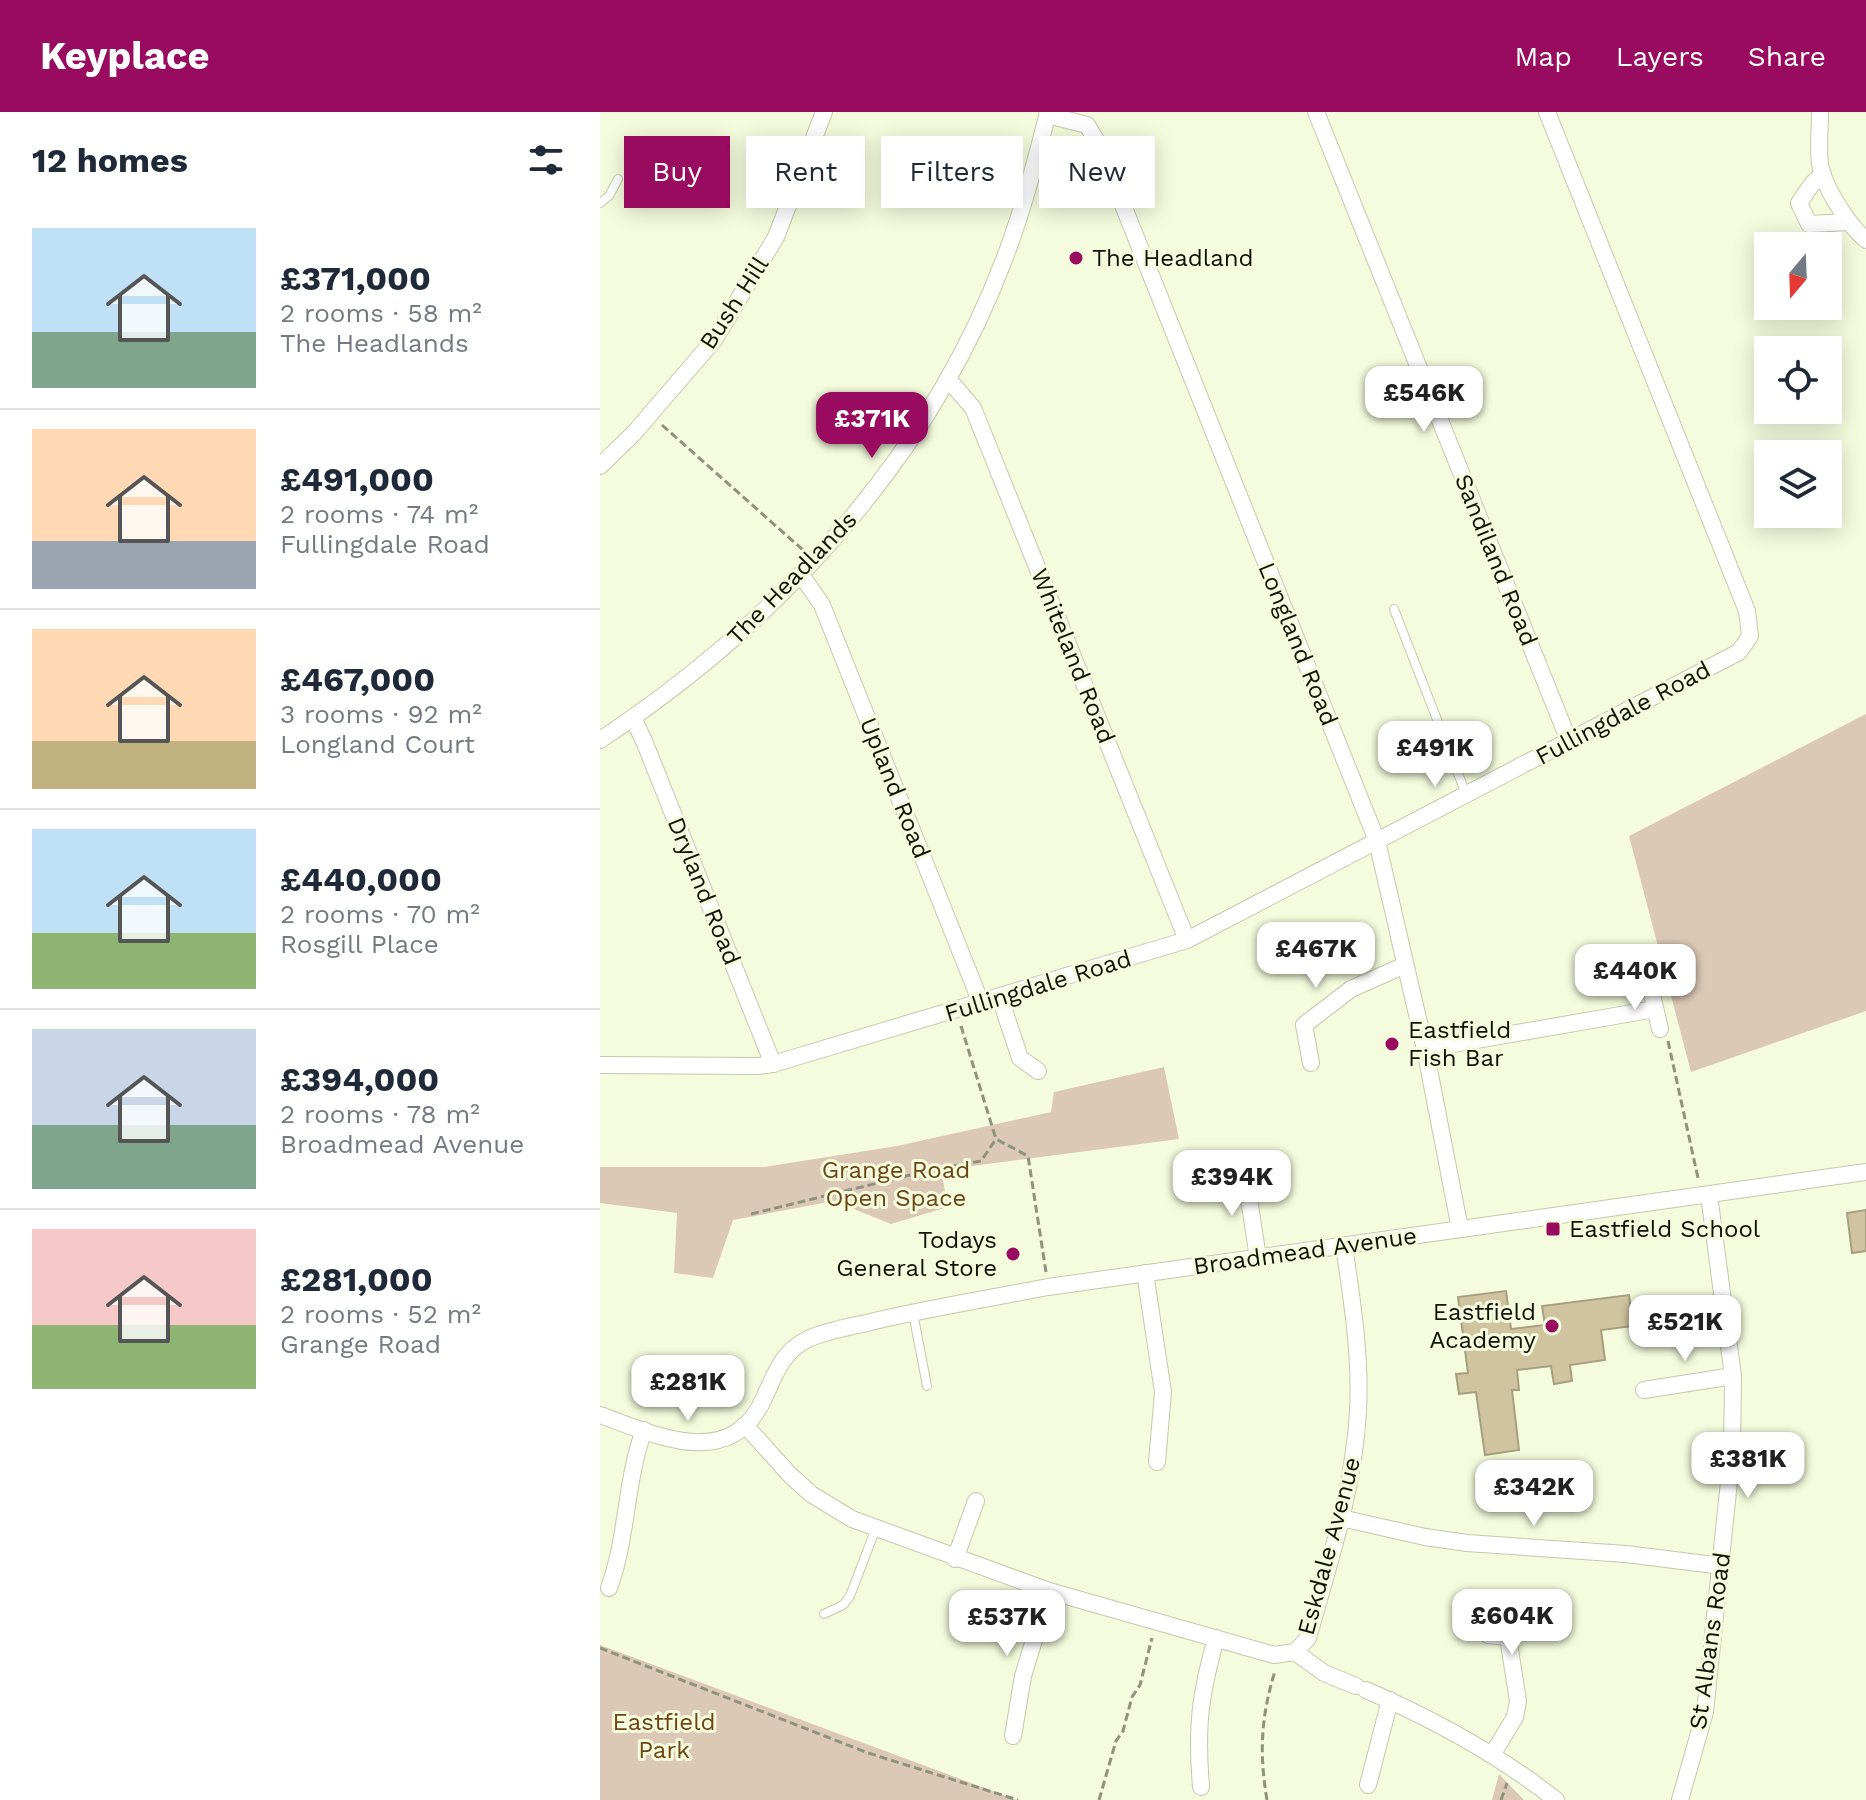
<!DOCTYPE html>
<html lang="en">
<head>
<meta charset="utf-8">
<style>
	:root { --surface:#fff; --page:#f6f6f7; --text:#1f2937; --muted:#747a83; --line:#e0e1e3; --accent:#980b5e }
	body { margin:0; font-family:"Work Sans",sans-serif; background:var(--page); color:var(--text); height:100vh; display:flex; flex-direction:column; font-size:30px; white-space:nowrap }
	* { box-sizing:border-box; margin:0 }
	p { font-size:26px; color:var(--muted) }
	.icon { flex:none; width:44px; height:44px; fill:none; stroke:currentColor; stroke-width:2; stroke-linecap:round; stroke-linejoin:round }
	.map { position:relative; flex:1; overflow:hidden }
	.drawer { display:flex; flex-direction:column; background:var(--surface); width:600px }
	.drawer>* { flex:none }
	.guide { position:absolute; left:24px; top:24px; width:760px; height:72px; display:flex; gap:16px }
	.needle { width:52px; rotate:199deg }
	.buttons { position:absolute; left:1154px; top:120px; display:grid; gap:16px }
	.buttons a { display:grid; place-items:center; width:88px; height:88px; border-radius:0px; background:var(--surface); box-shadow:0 4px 20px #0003; font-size:40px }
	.price { position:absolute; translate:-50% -68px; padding:0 18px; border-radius:16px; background:#fff; color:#222; font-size:26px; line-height:52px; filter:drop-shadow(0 2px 4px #0008) }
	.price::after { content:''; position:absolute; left:50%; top:48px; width:24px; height:18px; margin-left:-12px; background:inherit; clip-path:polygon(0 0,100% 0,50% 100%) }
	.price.on { background:var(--accent); color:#fff }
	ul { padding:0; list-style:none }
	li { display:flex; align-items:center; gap:24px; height:200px; padding:0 32px }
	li+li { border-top:2px solid var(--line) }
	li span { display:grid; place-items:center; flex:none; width:224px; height:160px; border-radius:0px; color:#555 }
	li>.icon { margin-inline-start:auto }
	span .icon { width:96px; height:96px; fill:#fffc; stroke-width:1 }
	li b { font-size:34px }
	h2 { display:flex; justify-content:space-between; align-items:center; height:96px; padding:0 32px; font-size:34px }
	.pill { padding:0 28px; border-radius:0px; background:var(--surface); box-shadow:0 4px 20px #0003; font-size:28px; line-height:72px }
	.pill.on { background:var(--accent); color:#fff }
	header { display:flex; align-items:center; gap:48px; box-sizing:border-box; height:112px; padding:0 40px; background:var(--accent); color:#fff }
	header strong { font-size:38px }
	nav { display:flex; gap:44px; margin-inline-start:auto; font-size:28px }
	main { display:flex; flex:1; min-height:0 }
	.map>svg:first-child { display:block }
</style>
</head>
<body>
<header>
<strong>Keyplace</strong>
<nav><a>Map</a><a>Layers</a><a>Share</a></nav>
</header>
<main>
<section class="drawer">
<h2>12 homes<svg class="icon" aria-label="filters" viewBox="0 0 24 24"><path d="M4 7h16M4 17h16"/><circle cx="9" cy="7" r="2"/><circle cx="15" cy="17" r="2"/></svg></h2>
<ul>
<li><span style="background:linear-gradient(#bfe0f5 65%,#7fa58c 0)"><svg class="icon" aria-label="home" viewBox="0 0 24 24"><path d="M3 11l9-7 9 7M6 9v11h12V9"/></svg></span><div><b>£371,000</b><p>2 rooms · 58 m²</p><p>The Headlands</p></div></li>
<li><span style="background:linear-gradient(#ffd9b3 70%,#9aa5b1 0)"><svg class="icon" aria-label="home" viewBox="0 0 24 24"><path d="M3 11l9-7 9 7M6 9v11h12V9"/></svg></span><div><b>£491,000</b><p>2 rooms · 74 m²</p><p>Fullingdale Road</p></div></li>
<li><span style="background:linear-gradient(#ffd9b3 70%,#c2b280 0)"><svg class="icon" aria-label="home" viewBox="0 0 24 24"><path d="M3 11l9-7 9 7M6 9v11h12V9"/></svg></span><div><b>£467,000</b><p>3 rooms · 92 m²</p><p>Longland Court</p></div></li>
<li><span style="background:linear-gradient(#bfe0f5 65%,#8fb573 0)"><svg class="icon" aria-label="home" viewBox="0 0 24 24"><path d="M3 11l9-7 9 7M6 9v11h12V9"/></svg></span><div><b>£440,000</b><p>2 rooms · 70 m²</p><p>Rosgill Place</p></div></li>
<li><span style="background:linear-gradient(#c9d6e8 60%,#7fa58c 0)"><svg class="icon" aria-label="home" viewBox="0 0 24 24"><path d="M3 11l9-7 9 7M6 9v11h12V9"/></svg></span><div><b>£394,000</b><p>2 rooms · 78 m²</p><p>Broadmead Avenue</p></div></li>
<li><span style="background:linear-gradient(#f6c9c9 60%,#8fb573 0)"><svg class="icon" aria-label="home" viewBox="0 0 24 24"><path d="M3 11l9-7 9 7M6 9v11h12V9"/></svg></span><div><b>£281,000</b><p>2 rooms · 52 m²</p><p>Grange Road</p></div></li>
</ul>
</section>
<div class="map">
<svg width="1266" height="1688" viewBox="0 0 1266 1688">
	<rect width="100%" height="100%" fill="#f5fcdd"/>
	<g fill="#dcc9b5">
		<path d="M1266 602V899L1091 960 1029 724Z"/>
		<path d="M564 955 579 1027 341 1058 348 1095 291 1112 234 1089 133 1108 113 1166 74 1161 77 1101 0 1091V1055H164L297 1034 451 1000 454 980Z"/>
		<path d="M0 1533 417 1688H0Z"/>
		<path d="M899 1662 924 1688H892Z"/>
	</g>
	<g fill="#cfc49f" stroke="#a79f82" stroke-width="2">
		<path d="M1266 1098V1139L1252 1141 1247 1101Z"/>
		<path d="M906 1179 911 1217 945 1213 942 1194 1029 1183 1033 1214 1001 1218 1005 1248 970 1253 972 1269 954 1272 951 1254 917 1258 919 1278H912L919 1338 885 1343 876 1280 859 1282 856 1262 868 1261 858 1185Z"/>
	</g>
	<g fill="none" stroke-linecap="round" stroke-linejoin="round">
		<g stroke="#c3caac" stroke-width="10">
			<g id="lane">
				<path d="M0 91 9 84 18 67"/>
				<path d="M794 497 866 682"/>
				<path d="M313 1201 327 1274"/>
				<path d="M224 1502 243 1493 250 1484 276 1416"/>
			</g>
		</g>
		<g stroke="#c3caac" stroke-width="18">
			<g id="street">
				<path d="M716 0 969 629"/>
				<path d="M1220 0C1220 17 1218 35 1220 52 1223 74 1249 114 1266 128"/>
				<path d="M447 3 487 13 499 33 777 729 825 937 860 1117"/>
				<path d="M1223 62 1212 72 1199 91 1209 112 1248 110"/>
				<path d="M348 267 373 296 587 828"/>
				<path d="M0 354 34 321 114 228 176 125 224 0"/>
				<path d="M202 464 222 493 381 891"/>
				<path d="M33 606 44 629 173 952"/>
				<path d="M0 628C178 510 329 348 405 145 423 98 436 49 448 0"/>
				<path d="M1050 874 1060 917"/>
				<path d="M400 886 420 946 438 959"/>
				<path d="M825 937 1055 897"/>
				<path d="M711 951 704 913 751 877 805 853"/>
				<path d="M0 953 158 954 173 952 587 828 1139 540 1150 524 1147 499 947 0"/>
				<path d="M645 1061 658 1146"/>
				<path d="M545 1161 563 1280 557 1350"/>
				<path d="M1044 1278 1133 1264"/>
				<path d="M0 1303C56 1323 132 1361 165 1284 176 1260 183 1239 208 1227 230 1217 256 1214 279 1208 335 1195 392 1186 448 1175L1266 1060"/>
				<path d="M145 1313 190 1363 211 1382 252 1407 449 1479 674 1543 695 1540 724 1561 756 1574"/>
				<path d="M741 1406 825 1425 867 1431 1026 1442 1122 1454"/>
				<path d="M355 1447 376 1389"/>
				<path d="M9 1476C28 1424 25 1370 44 1318"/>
				<path d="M888 1523 908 1525 923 1515"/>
				<path d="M695 1540 708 1526C729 1451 754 1376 758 1299 761 1244 752 1188 744 1134"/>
				<path d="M766 1578C833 1607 899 1643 956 1688"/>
				<path d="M413 1624 423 1564 449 1479"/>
				<path d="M892 1643 915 1605 918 1589 908 1525"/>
				<path d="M768 1673 790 1588"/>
				<path d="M601 1675C596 1614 600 1584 616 1526"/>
				<path d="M1080 1688 1105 1600 1132 1341 1133 1264 1109 1083"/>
			</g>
		</g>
		<g stroke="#8e937d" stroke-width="3" stroke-dasharray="8 4" stroke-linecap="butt">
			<path d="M62 313 203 438"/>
			<path d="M361 914 396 1027 428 1044 446 1160"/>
			<path d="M1068 929 1098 1066"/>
			<path d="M151 1102 335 1057 381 1049 396 1027"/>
			<path d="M0 1536 268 1641 418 1688"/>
			<path d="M499 1688 516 1629 523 1619 532 1585 540 1573 552 1526"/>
			<path d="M667 1688C659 1640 661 1605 675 1559"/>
			<path d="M901 1688 907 1671"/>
		</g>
		<use href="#lane" stroke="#fff" stroke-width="8"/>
		<use href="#street" stroke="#fff" stroke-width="16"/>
	</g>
	<g fill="#980b5e" stroke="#f5fcdd" stroke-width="3">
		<circle cx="476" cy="146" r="8"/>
		<circle cx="792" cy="932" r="8"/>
		<rect x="945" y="1109" width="16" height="16" rx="4"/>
		<circle cx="413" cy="1142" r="8"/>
		<circle cx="952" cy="1214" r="8"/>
	</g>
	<g text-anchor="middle" stroke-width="6" stroke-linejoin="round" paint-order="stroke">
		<g font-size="24" fill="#101308" stroke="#f5fcdd" text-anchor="start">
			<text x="492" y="154">The Headland</text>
			<text x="808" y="926">Eastfield<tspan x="808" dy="28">Fish Bar</tspan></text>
			<text x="969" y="1125">Eastfield School</text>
			<text x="397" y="1136" text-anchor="end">Todays<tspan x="397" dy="28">General Store</tspan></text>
			<text x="936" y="1208" text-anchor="end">Eastfield<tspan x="936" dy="28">Academy</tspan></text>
		</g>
		<g font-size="24" fill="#101308" stroke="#f5fcdd">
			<text transform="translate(134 191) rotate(-57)" y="8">Bush Hill</text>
			<text transform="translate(896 448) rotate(68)" y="8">Sandiland Road</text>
			<text transform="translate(192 466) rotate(-46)" y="8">The Headlands</text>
			<text transform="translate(698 532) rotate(68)" y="8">Longland Road</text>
			<text transform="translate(473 544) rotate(68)" y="8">Whiteland Road</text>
			<text transform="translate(1023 601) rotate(-28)" y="8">Fullingdale Road</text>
			<text transform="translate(295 676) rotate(68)" y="8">Upland Road</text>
			<text transform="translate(104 779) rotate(68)" y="8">Dryland Road</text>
			<text transform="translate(438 874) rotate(-17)" y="8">Fullingdale Road</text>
			<text transform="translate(705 1139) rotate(-8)" y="8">Broadmead Avenue</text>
			<text transform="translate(729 1434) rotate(-75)" y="8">Eskdale Avenue</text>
			<text transform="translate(1110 1529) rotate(-82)" y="8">St Albans Road</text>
		</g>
		<g font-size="24" fill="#6c4617" stroke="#f5fcdd">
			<text x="296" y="1066">Grange Road<tspan x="296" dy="28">Open Space</tspan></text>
			<text x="64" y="1618">Eastfield<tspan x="64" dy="28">Park</tspan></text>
		</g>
	</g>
</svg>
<div class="buttons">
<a><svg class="needle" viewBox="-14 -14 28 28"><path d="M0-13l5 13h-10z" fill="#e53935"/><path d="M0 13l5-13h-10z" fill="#747a83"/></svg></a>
<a><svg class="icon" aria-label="locate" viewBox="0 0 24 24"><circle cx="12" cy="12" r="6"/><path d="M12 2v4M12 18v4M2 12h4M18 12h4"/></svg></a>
<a><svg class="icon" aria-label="layers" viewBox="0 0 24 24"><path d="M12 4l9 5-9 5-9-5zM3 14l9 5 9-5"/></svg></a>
</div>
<b class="price" style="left:824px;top:322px">£546K</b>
<b class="price on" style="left:272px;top:348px">£371K</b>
<b class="price" style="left:835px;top:677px">£491K</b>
<b class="price" style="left:716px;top:878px">£467K</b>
<b class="price" style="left:1035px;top:900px">£440K</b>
<b class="price" style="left:632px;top:1106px">£394K</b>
<b class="price" style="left:1085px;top:1251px">£521K</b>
<b class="price" style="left:88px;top:1311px">£281K</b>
<b class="price" style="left:1148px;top:1388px">£381K</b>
<b class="price" style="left:934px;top:1416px">£342K</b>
<b class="price" style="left:912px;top:1545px">£604K</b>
<b class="price" style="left:407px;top:1546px">£537K</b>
<div class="guide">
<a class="pill on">Buy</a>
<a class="pill">Rent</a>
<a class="pill">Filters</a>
<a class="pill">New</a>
</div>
</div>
</main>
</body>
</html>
